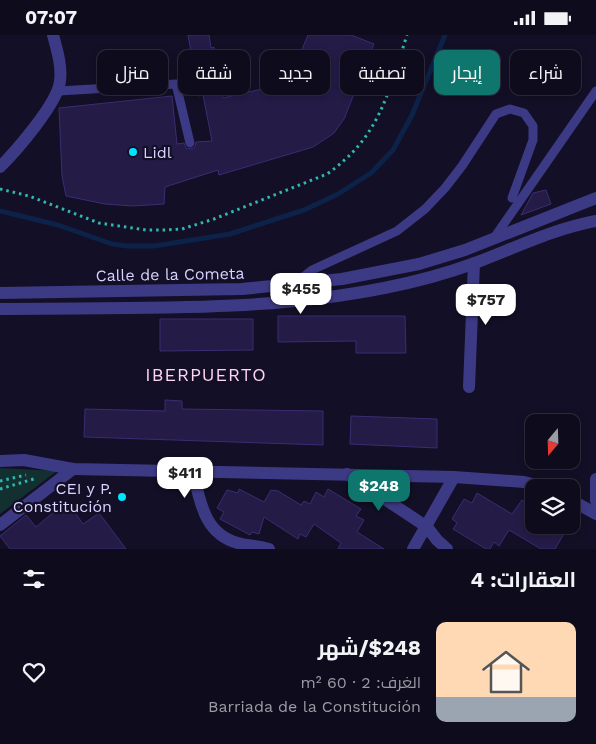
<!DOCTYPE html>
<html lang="ar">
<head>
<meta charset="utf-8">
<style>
	:root { --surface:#0e0b1c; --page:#1c1929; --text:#f1f3f6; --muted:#9b9ba3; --line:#2e2b3b; --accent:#0f766e }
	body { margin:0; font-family:"Work Sans",Cairo,sans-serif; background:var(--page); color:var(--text); direction:rtl; height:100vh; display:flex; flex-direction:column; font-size:19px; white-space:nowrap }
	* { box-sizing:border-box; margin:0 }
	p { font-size:16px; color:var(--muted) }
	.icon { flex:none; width:28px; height:28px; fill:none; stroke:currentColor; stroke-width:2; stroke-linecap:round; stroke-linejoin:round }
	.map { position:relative; height:514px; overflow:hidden; direction:ltr }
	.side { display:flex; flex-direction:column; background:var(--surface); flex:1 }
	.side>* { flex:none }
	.guide { position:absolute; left:15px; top:15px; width:566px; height:45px; direction:rtl; display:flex; gap:10px }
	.needle { width:32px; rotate:199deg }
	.tools { position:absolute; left:525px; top:379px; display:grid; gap:10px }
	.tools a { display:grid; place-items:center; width:55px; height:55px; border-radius:10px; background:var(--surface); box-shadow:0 2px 8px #0003,0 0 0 1px var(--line); font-size:25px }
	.price { position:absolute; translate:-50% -42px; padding:0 11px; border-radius:10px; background:#fff; color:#222; font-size:16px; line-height:32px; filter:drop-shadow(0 1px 2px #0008) }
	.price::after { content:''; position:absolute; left:50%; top:30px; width:15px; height:11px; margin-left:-8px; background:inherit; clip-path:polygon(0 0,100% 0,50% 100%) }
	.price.current { background:var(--accent); color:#fff }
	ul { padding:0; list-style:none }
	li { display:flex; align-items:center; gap:15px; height:125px; padding:0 20px }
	li span { display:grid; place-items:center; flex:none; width:140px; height:100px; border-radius:10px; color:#555 }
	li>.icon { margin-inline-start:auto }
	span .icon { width:60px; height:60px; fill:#fffc; stroke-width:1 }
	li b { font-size:21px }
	h2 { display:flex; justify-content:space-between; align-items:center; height:60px; padding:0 20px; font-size:21px }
	.tag { padding:0 18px; border-radius:10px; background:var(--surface); box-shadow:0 2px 8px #0003,0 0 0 1px var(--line); font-size:18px; line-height:45px }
	.tag.current { background:var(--accent); color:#fff }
	.status { display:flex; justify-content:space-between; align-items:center; height:35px; padding:0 25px; background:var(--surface); direction:ltr }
	.status svg { height:14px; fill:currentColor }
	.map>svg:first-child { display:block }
</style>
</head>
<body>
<div class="status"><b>07:07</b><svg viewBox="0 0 49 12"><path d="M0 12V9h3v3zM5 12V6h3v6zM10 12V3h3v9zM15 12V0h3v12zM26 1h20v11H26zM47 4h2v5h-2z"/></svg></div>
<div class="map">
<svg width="596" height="514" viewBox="0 0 596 514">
	<rect width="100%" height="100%" fill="#130f26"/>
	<path fill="#12302f" d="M0 433 57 436 0 479Z"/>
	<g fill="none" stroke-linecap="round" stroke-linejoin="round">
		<path stroke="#0c2248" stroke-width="5" d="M0 176 58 190 112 209 127 211H154L230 199 304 175 338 159 371 138 393 115 412 80 445 0"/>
	</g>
	<g fill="#241b47" stroke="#3b2d73">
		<path d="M188 0H209L211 13 214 12 223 63 288 48 308 0H351L374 9 344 84 334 98 313 112 219 140 218 135 165 152 164 169 133 171 105 169 66 161 62 141 59 73 172 61 177 109 184 108 186 113 191 114 195 112 196 107 212 106 203 60 199 61Z"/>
		<path d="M546 155 551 169 521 180 533 158Z"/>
		<path d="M278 281H405L406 318H356V306L278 307Z"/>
		<path d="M160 284H253V315L160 316Z"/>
		<path d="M165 365 182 366V374L323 376V410L84 402 85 374 165 376Z"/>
		<path d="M351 381 437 384V413L350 409Z"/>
		<path d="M239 454 264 467 271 455 278 456 301 470 304 466 310 469 316 457 324 462 328 454 361 474 356 481 364 485 357 497 384 514H338L341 508 314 489 306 502 300 499 298 504 264 482 259 499 252 497 250 500 220 484 224 477 217 473 227 455 238 458Z"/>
		<path d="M477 458 512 479 522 465 534 472V490H569L555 514H541L509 495 499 511 494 507 490 514H486L453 494 457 488 452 484 464 464 472 468Z"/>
		<path d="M67 466 83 489 99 478 126 514H10L0 501 26 480 36 492Z"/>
	</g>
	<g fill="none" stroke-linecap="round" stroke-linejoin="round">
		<g stroke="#2fb8b0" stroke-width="3" stroke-dasharray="2.5 4" stroke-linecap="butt">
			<path d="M0 154 29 161 99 188 146 195H165L182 194 214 184 327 139C380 102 388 58 407 0"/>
			<path d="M0 446 26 440"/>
			<path d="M0 454 37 443"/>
		</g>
		<g stroke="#3d3a85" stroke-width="9">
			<path d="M59 56 176 49 190 108"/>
			<path d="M494 203 596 56"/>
			<path d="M293 250 312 235 397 196 425 174 445 153 462 131 496 79 510 74 524 78 533 91V105L512 163"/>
		</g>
		<g stroke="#3d3a85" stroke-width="12">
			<path d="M0 132C16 116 58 68 60 46 62 31 57 15 53 0"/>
			<path d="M0 258 242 254 342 244 419 229 465 215 596 163"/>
			<path d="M0 274C127 272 259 278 384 253 415 247 445 239 475 228 515 213 553 194 596 186"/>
			<path d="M469 352 474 228"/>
			<path d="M0 426 24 425 73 434 454 442 524 447 546 452"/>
			<path d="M193 437C200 466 204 499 238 508 248 511 259 511 269 514"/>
			<path d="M347 439 427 492 437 505 447 514"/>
			<path d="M596 444V466"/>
			<path d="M571 465 596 479"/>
			<path d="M0 490 73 434"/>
			<path d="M413 514 454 442"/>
		</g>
	</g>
	<g fill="#00e5ff" stroke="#130f26" stroke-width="2">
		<circle cx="133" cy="117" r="5"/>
		<circle cx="122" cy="462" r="5"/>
	</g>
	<g text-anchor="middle" stroke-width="4.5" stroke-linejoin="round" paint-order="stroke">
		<g font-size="16" fill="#d9d4ff" stroke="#130f26" text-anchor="start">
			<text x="143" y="123">Lidl</text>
			<text x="112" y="459" text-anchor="end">CEI y P.<tspan x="112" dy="18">Constitución</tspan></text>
		</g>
		<g font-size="16" fill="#d9d4ff" stroke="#130f26">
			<text transform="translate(170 239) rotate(-1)" y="6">Calle de la Cometa</text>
		</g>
		<g font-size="18" letter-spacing="1" fill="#ffd6f0" stroke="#130f26">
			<text x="206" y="346">IBERPUERTO</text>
		</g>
	</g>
</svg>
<div class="tools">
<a><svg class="needle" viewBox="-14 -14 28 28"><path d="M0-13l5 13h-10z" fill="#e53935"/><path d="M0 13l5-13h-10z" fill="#9b9ba3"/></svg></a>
<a><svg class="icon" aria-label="layers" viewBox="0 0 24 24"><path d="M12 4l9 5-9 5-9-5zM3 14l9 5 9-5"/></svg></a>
</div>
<b class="price" style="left:301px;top:280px">$455</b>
<b class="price" style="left:486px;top:291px">$757</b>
<b class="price" style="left:185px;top:464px">$411</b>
<b class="price current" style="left:379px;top:477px">$248</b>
<div class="guide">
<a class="tag">شراء</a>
<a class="tag current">إيجار</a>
<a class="tag">تصفية</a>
<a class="tag">جديد</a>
<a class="tag">شقة</a>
<a class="tag">منزل</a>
</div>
</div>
<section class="side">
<h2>العقارات: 4<svg class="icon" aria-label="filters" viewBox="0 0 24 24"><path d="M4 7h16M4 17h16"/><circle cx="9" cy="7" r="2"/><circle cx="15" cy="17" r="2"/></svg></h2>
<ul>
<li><span style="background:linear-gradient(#ffd9b3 75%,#9aa5b1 0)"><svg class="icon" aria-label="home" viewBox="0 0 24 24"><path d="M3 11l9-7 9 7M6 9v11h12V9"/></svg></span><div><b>$248/شهر</b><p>الغرف: 2 · 60 m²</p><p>Barriada de la Constitución</p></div><svg class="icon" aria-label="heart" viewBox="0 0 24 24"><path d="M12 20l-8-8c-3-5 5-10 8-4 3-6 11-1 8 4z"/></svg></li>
</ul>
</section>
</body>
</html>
